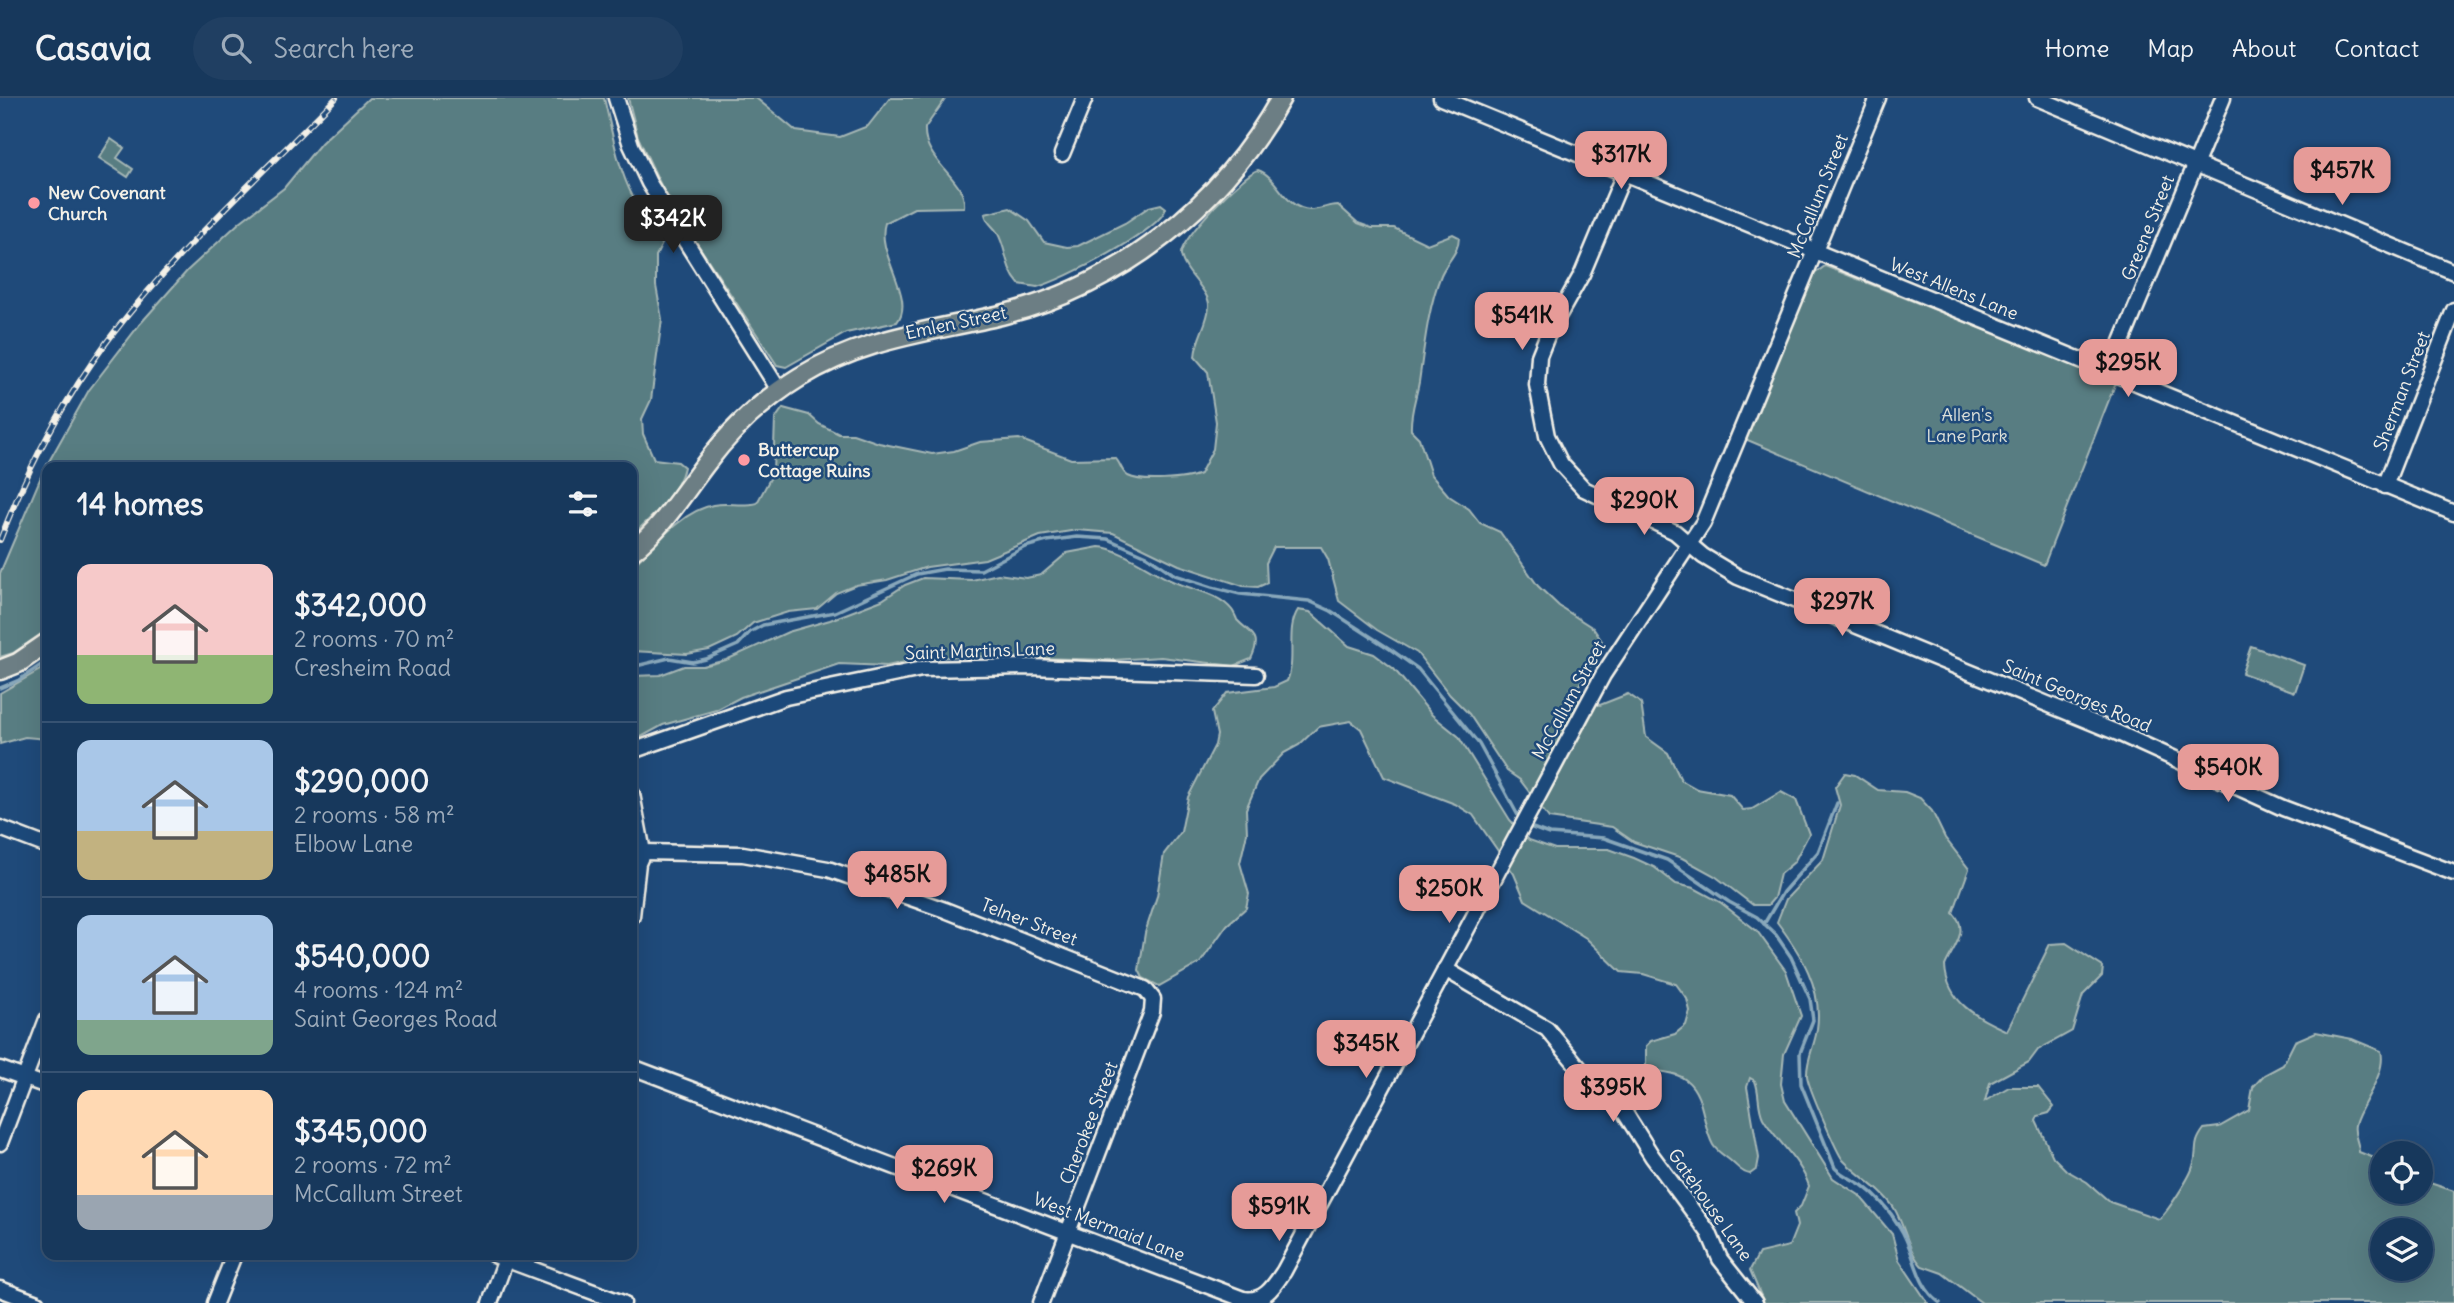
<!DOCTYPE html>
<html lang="en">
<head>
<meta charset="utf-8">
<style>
	:root { --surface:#17385c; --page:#203f62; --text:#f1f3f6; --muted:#9eacbb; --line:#365272; --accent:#e69b98 }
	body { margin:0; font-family:Delius,sans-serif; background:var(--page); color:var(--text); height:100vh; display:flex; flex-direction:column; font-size:26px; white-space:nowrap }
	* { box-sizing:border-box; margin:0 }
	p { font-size:23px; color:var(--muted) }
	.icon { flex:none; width:38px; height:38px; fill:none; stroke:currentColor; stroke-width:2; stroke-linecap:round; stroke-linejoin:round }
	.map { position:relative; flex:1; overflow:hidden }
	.panel { position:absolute; left:42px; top:364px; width:595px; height:798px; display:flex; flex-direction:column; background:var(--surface); border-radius:14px; box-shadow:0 7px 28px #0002,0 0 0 2px var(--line) }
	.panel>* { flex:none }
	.fabs { position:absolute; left:2370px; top:1043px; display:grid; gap:14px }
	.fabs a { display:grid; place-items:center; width:63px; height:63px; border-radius:50%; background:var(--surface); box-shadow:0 7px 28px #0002,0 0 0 2px var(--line); font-size:35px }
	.price { position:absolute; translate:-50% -60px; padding:0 16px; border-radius:14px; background:var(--accent); color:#111; font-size:23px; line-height:46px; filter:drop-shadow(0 2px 4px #0008) }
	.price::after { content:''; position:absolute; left:50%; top:42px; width:21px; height:16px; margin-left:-10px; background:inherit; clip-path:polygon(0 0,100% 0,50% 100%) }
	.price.current { background:#222; color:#fff }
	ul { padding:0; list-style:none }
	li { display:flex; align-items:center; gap:21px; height:175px; padding:0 35px }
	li+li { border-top:2px solid var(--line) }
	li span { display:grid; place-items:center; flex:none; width:196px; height:140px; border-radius:14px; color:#555 }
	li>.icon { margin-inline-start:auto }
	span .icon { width:84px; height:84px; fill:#fffc; stroke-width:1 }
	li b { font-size:30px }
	h2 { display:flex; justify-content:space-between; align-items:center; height:84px; padding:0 35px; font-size:30px }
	header { display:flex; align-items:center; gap:42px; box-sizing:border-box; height:98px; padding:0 35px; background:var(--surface); border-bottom:2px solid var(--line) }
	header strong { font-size:33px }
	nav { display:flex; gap:38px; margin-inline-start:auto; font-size:24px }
	.search { width:490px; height:63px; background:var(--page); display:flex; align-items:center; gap:18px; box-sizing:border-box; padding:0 24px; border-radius:38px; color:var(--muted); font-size:26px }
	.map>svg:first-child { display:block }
</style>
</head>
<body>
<header>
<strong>Casavia</strong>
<div class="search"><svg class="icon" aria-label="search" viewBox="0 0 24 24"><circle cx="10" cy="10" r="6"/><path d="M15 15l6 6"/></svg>Search here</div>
<nav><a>Home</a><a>Map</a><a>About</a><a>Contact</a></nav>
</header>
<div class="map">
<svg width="2454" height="1205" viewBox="0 0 2454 1205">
	<rect width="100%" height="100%" fill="#1f4a7a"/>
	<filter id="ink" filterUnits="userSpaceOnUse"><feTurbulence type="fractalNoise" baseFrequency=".0143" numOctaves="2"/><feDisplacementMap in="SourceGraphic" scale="14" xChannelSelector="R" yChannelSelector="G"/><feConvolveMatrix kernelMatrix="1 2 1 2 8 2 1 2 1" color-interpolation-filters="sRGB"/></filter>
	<g filter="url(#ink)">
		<g fill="#597d82" stroke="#a6b7b5" stroke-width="2" fill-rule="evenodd">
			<path d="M369 0H604C612 33 617 68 633 99 641 116 658 125 664 142L656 158V188L662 221 651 302 642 321 643 336 654 361 678 364 684 369C679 395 651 420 632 437V369H47V532L13 555 0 559V475L43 374 89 292 140 226 188 172 240 124 284 90 321 45Z"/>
			<path d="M628 0H756L796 33 840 39 868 28 890 0H946L925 30C923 64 967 81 964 109L914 110 885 125C875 156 917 200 897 224L846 235 786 269 777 267 666 98 638 39Z"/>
			<path d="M111 41 124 50 117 60 133 71 128 79 99 60Z"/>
			<path d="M1258 72C1279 79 1283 110 1310 112 1320 112 1329 107 1338 107L1358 125 1372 130H1394L1427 146 1453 136 1459 139C1459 155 1447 163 1441 177 1428 209 1424 250 1419 284 1416 301 1410 314 1411 332L1419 340 1431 377 1449 398 1469 411 1480 425 1500 434 1538 488 1559 508 1593 530 1604 546 1573 597 1577 602 1600 607 1628 596 1641 605 1646 639 1668 655 1681 682 1697 691 1730 697 1743 712 1752 711 1781 694 1796 702 1809 736 1794 764 1780 776 1774 800 1768 807H1753L1715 778 1682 760 1634 744 1612 729 1549 720 1520 682 1507 673 1469 616 1450 597 1417 555 1377 532 1339 503 1328 461 1321 449H1274L1266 465 1267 485 1258 489 1243 488 1179 467 1113 435 1077 432 1040 438 985 461 927 469 887 482 856 487 836 495 817 511 788 514 753 525 737 539 709 552 687 556 632 553V469C655 447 682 413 713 407 729 404 741 409 757 405L773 375 775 321 783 310 809 317 819 326 839 336H853L879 345 932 356 954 353 980 344 1019 341 1071 361 1115 360C1121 365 1121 374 1128 378 1141 385 1186 382 1200 376L1213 351 1216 324 1208 274 1195 259C1196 240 1208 226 1209 208 1210 193 1184 175 1181 157 1178 143 1244 75 1258 72Z"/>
			<path d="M1161 106 1166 110C1161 133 1061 183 1037 189L1019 186C1005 171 1007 151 997 134 992 127 987 125 985 116L1010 110 1029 123 1044 144 1067 149 1078 148 1125 125 1149 109Z"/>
			<path d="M1825 168 2116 284 2044 467 1745 341 1813 177Z"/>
			<path d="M1099 449C1120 450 1150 473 1170 482 1190 492 1218 494 1232 512 1233 513 1237 521 1237 522 1251 537 1263 536 1251 561L1234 568 1161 559 1113 562 962 558 919 561 887 568 839 566 741 599 716 612 663 627 632 644V578L660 577 684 568H703L726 562 788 534 830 522 882 502 905 487 923 480 972 482 998 476 1026 480 1041 477 1067 455Z"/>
			<path d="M1298 512 1310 514 1349 548 1374 556 1394 571 1432 617 1458 638 1510 722 1529 742 1555 751H1609L1634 760 1654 769 1676 786 1694 790 1720 804 1757 833 1786 873 1801 918 1784 956 1781 986 1785 1003 1833 1080 1859 1097 1892 1136 1899 1162 1928 1205H1764L1750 1172 1759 1155 1789 1148 1797 1128 1794 1115 1801 1108 1809 1088C1800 1061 1777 1044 1763 1020 1757 1008 1760 995 1755 983L1750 980 1747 989 1759 1060 1757 1071 1750 1076C1742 1075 1739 1070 1733 1065 1726 1058 1718 1055 1713 1047 1702 1028 1705 997 1686 982 1674 972 1657 976 1646 968V948L1651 943 1675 936 1686 927 1690 913 1687 901 1676 886 1643 876 1621 874 1586 840 1525 802 1514 776 1473 717 1455 706 1384 679 1361 631 1351 623 1318 629 1299 647 1284 655 1259 681 1246 711 1247 735 1240 765 1249 796 1246 810 1227 827 1200 865 1159 888 1143 880 1139 872 1145 835 1157 798 1164 756 1181 734 1188 699 1215 647 1217 637 1212 614 1227 595 1274 589 1287 583C1297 561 1285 532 1298 512Z"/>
			<path d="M2251 548 2304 567 2295 594 2242 575Z"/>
			<path d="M47 568V641L25 639 0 646V595Z"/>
			<path d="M1845 675 1855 677 1878 692 1905 694 1920 700 1932 713 1945 740 1969 771 1953 815C1971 832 1952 851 1945 868 1947 904 1977 920 2007 933L2050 846 2066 845 2103 869 2102 878 2083 897 2072 933 2038 952 2029 964 1990 985 1985 1003 2009 989H2038L2054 1009 2049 1015 2038 1018 2036 1023 2053 1059 2066 1072 2087 1084 2110 1104 2159 1121C2166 1116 2191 1078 2193 1068 2199 1052 2191 1048 2204 1031L2219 1029 2249 1012 2253 989 2264 977 2283 967 2295 943 2316 934 2352 941 2381 953C2387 976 2361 1005 2355 1027 2353 1037 2359 1044 2359 1054L2382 1063V1094H2420V1083H2424L2454 1093V1205H1982L1942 1175 1922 1168C1908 1153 1905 1128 1894 1110 1882 1091 1858 1078 1843 1062 1837 1055 1808 988 1807 978 1806 962 1815 947 1817 931 1823 890 1801 856 1777 824L1786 801 1823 762 1840 707 1835 689ZM2420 1132V1171H2382V1132Z"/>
		</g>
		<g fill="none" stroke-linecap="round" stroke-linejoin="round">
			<g stroke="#89a8bb" stroke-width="3.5">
				<path d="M632 569 669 560 693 564 706 561 738 547 750 534 763 527 835 514 917 476 945 471 981 472 1025 449 1047 443 1077 439 1108 441 1147 458 1175 477 1212 489 1240 496 1309 503 1331 513 1390 551 1418 571 1479 646 1521 723"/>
				<path d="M0 590 19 582 47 563"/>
				<path d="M1527 728 1549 736 1604 740 1667 762 1729 804 1757 819 1776 837 1791 859 1810 901 1813 922 1800 955 1801 986 1835 1070C1843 1078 1852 1081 1862 1087 1877 1098 1890 1113 1899 1128 1916 1153 1914 1186 1940 1205"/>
				<path d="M1764 826 1783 794 1818 754 1837 705"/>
			</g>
			<g stroke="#f4f1e8" stroke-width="19">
				<g id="minor">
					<path d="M616 0 631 47 649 85 779 292"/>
					<path d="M1441 0 2454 415"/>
					<path d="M2037 0 2454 174"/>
					<path d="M1062 56 1085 0"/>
					<path d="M1624 76 1582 176 1547 238 1539 258 1537 287 1547 338 1561 366 1584 391 1675 434 1703 458 1738 479 2118 635 2283 710 2454 775"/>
					<path d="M2109 275 2223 0"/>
					<path d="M2385 388 2454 212"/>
					<path d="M632 653 786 599 922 571 1030 569 1256 577"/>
					<path d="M632 696 643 754 638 765 632 818"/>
					<path d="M0 730 47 748"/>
					<path d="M643 754 743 756 828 771 945 812 1145 891 1153 901 1152 914 1041 1205"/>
					<path d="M1445 871 1547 931 1587 979 1620 1007 1652 1058 1709 1135 1720 1161 1755 1205"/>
					<path d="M632 969 1243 1201C1264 1205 1274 1188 1284 1173L1603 577 1703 425 1878 0"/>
					<path d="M0 971 47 988"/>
					<path d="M0 1045 47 921"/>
					<path d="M494 1157 623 1205"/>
					<path d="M0 1191 37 1205"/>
					<path d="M215 1205 234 1157"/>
					<path d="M490 1205 506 1161"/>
				</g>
			</g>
			<g stroke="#f4f1e8" stroke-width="23">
				<g id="major">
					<path d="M632 453C663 429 683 395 707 364 732 331 764 301 800 279 863 240 930 234 1001 217 1120 188 1222 107 1281 0"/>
					<path d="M0 572 18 565 47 545"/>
				</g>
			</g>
			<use href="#minor" stroke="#1f4a7a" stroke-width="14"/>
			<use href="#major" stroke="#6c7e84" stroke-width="18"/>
			<g stroke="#f4f1e8" stroke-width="6">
				<path id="rail" d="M0 442C27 372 61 306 106 245 172 157 259 79 336 0"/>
			</g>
			<use href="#rail" stroke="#1f4a7a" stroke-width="3.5" stroke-dasharray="10" stroke-linecap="butt"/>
		</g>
	</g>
	<g fill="#ff9aa2" stroke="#1f4a7a" stroke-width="2.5">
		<circle cx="34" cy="105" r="7"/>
		<circle cx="744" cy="362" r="7"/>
	</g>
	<g text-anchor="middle" stroke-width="5" stroke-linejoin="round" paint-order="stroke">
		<g font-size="18" font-weight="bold" fill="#f4f1e8" stroke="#1f4a7a" text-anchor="start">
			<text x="48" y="101">New Covenant<tspan x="48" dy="21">Church</tspan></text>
			<text x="758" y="358">Buttercup<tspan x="758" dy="21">Cottage Ruins</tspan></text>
		</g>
		<g font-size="18" fill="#f4f1e8" stroke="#1f4a7a">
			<text transform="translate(1818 98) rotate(-68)" y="6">McCallum Street</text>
			<text transform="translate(2148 130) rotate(-68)" y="6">Greene Street</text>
			<text transform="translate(1954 191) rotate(22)" y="6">West Allens Lane</text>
			<text transform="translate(956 225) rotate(-12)" y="6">Emlen Street</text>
			<text transform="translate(2402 293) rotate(-69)" y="6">Sherman Street</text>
			<text transform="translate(980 553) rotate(-2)" y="6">Saint Martins Lane</text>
			<text transform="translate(2077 598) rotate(23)" y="6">Saint Georges Road</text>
			<text transform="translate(1569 602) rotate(-61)" y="6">McCallum Street</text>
			<text transform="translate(1029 824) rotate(21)" y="6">Telner Street</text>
			<text transform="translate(1089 1025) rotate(-69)" y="6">Cherokee Street</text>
			<text transform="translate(1710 1107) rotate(55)" y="6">Gatehouse Lane</text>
			<text transform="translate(1109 1129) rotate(21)" y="6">West Mermaid Lane</text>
		</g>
		<g font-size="18" fill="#dde0d9" stroke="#1f4a7a">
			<text x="1967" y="323">Allen's<tspan x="1967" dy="21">Lane Park</tspan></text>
		</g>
	</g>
</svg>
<div class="fabs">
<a><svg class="icon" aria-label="locate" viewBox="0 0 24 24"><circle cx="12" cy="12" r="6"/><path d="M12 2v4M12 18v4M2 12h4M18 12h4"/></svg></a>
<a><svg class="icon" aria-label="layers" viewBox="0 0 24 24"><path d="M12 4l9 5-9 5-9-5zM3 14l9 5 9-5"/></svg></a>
</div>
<b class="price" style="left:1621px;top:93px">$317K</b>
<b class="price" style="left:2342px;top:109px">$457K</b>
<b class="price current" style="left:673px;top:157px">$342K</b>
<b class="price" style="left:1522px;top:254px">$541K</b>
<b class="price" style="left:2128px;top:301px">$295K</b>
<b class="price" style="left:1644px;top:439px">$290K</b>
<b class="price" style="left:1842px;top:540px">$297K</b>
<b class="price" style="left:2228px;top:706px">$540K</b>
<b class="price" style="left:897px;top:813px">$485K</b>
<b class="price" style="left:1449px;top:827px">$250K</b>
<b class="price" style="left:1366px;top:982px">$345K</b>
<b class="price" style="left:1613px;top:1026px">$395K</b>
<b class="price" style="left:944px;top:1107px">$269K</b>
<b class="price" style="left:1279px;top:1145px">$591K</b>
<section class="panel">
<h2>14 homes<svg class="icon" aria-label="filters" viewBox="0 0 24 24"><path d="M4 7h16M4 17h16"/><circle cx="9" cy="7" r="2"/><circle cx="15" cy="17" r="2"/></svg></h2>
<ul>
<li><span style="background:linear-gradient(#f6c9c9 65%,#8fb573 0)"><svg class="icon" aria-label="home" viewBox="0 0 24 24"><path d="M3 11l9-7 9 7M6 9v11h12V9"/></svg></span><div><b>$342,000</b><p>2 rooms · 70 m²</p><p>Cresheim Road</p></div></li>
<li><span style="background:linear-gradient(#a9c7e8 65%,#c2b280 0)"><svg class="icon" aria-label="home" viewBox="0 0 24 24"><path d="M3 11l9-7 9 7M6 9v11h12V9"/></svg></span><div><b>$290,000</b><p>2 rooms · 58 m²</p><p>Elbow Lane</p></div></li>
<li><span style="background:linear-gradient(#a9c7e8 75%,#7fa58c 0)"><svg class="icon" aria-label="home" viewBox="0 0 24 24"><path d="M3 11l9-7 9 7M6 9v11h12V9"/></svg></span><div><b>$540,000</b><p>4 rooms · 124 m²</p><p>Saint Georges Road</p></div></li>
<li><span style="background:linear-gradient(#ffd9b3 75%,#9aa5b1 0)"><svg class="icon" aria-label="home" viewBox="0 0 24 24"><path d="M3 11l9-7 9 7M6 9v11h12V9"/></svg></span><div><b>$345,000</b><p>2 rooms · 72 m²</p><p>McCallum Street</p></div></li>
</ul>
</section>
</div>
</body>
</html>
